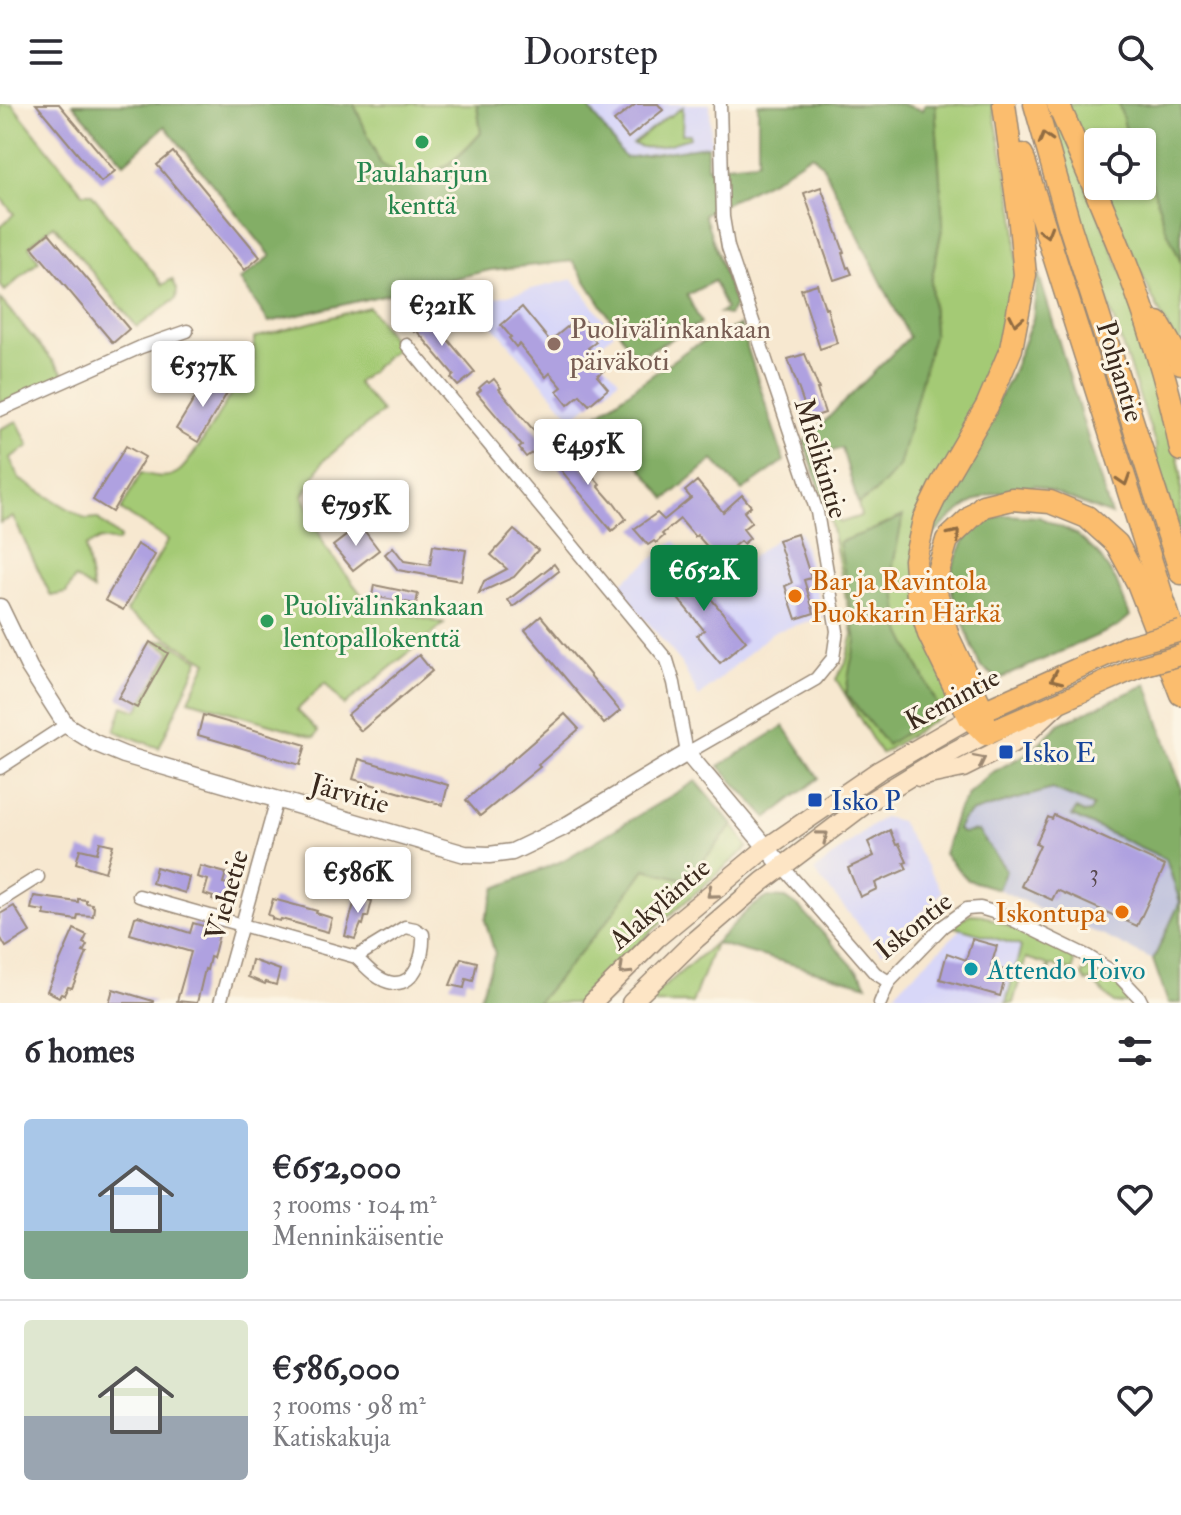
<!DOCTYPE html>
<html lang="en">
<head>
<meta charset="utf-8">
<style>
	:root { --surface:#fff; --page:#f7f7f7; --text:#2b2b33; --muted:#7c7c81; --line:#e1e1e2; --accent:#0b8043 }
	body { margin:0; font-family:"IM FELL Double Pica",serif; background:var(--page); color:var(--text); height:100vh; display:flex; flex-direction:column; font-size:30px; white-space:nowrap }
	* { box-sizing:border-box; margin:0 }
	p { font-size:26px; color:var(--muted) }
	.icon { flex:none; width:44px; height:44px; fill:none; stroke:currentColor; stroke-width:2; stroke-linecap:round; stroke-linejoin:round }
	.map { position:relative; height:899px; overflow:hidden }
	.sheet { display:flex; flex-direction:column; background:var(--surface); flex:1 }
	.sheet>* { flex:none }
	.buttons { position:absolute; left:1084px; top:24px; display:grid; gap:16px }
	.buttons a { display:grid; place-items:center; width:72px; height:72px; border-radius:8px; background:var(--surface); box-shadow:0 2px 6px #0004; font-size:40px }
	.price { position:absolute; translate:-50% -68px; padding:0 18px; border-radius:8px; background:#fff; color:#222; font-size:26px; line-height:52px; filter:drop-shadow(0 2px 4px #0008) }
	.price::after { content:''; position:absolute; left:50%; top:48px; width:24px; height:18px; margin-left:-12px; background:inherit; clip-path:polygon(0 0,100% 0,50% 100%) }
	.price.selected { background:var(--accent); color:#fff }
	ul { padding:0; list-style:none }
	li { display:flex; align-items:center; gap:24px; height:200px; padding:0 24px }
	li+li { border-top:2px solid var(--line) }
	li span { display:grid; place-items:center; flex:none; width:224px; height:160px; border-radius:8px; color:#555 }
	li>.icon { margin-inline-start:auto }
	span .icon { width:96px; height:96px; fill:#fffc; stroke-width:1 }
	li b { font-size:34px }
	h2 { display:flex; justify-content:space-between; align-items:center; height:96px; padding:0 24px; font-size:34px }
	header { display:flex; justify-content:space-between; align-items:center; height:104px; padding:0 24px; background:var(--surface); font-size:36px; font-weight:600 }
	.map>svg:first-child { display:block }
</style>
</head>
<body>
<header><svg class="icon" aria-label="menu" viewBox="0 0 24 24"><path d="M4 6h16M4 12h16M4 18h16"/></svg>Doorstep<svg class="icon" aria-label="search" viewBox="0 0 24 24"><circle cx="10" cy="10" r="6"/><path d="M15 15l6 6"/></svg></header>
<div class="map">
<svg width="1181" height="899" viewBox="0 0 1181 899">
	<rect width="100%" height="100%" fill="#fcf5e5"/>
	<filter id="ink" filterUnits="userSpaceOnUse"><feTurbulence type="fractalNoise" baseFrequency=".0125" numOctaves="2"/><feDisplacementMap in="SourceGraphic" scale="16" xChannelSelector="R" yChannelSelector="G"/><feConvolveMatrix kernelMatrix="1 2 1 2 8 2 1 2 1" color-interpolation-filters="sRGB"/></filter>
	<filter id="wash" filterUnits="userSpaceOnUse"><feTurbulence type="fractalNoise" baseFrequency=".006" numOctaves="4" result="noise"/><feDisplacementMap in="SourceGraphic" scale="32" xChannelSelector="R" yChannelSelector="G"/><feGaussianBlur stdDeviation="1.8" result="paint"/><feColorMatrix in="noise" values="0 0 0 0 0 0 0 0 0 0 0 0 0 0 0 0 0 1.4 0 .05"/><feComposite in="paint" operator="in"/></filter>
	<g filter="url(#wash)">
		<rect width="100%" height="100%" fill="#f7e8d0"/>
		<g fill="#d8d7f8">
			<path d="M583 0H710L711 40 641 75Z"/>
			<path d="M573 175 614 229 593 246 619 276 572 314 474 199Z"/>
			<path d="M800 427 824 513 773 528 699 593 680 557 617 482 675 437 713 482 776 435Z"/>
			<path d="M883 713 900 717 942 788 882 849 814 767Z"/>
			<path d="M974 813 1025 836 1007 899H930L894 889Z"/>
		</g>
		<path fill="#bfc2dd" d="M1053 685 1094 702 1090 708 1073 712 1166 755 1180 798 1153 856 1102 831 1051 810 998 785 1006 766 957 725 961 717 970 709Z"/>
		<g fill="#a4ca74" stroke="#707a49" stroke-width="2">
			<path d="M0 0H12L83 89H91L163 181 172 175 177 185 176 195 137 223 54 121 29 142 39 157 5 187 0 181V123L14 110 0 93Z"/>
			<path d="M354 0H477L481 29C457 56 441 71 403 76L380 59Z"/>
			<path d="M935 0H992L1015 109 1017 170 1004 242 982 300 918 415 949 599 940 612 881 650 836 575 846 558 853 530 829 410 836 408 839 419 861 412 858 400 875 388 934 228 931 178 943 120Z"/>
			<path d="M1046 0H1054L1150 238 1172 316 1179 359 1181 370V434L1156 357V342L1080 115Z"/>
			<path d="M1065 0H1119L1129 38H1098V68Z"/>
			<path d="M683 3 682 30H690V34C670 39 652 49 633 40L667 13 670 12Z"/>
			<path d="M1142 59 1149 70 1165 122 1181 158V247C1150 195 1127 137 1104 82H1142Z"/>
			<path d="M0 195 65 271 0 300Z"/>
			<path d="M369 203 398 243 357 279 382 308 323 357 303 392 326 444 368 499 444 520 344 601 325 579 297 606 318 627 315 633 189 596 207 558 126 508 168 436 121 406 141 369C154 372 166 376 178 368 193 358 228 294 239 276L254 273V234Z"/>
			<path d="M17 317 29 342 10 354 19 375 86 415 97 414 120 434 117 438 100 435 85 443 93 486 75 474 66 489 51 492 13 413 0 419V325Z"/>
			<path d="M166 536 199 556 159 644 115 627 123 602 137 607 171 548 154 537Z"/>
			<path d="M733 721 748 743 653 826 580 899H537L608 816 645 765 687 776Z"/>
			<path d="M970 810 983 811 1073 851 1074 861 1071 874H1068L1070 866 1051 861 1049 868H1047L1048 861 1026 854 1013 899H1006L1021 843 1018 841 951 822Z"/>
			<path d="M715 839 692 899H645Z"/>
			<path d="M1089 858 1115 874 1135 899H1114L1091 876 1087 878 1082 872 1083 868 1086 867 1085 864Z"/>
		</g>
		<g fill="#83ae66" stroke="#5f6c42" stroke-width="2">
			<path d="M73 0H354L380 59 403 76C441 71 457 56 481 29L477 0H586L625 54 707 42V63L755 58 758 56V0H901L922 6 925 0H935L943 120 931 178 934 228 899 363 875 388 858 400 842 344 820 351 832 394 830 397 825 399 804 338 909 233 823 62 812 50 776 74 704 110 735 201 728 211 719 209 726 205 714 177 687 191 701 219 636 254 573 157 490 166 269 218 240 176 271 152 165 22 124 59Z"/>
			<path d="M1119 0H1181V158L1165 122 1149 70 1142 59V38H1129Z"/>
			<path d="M1038 168 1111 411 1035 381C1023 386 1010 386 997 389 966 396 945 418 924 441L926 425 1010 274 1033 214Z"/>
			<path d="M740 221 784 357 742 387 713 356 666 395 598 310 690 244Z"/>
			<path d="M1004 411 1039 413 1076 430 1098 450 1116 477 1130 512 1117 523 999 575 980 562 952 489V463L964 437 978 421Z"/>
			<path d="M903 412 893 461 901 527 940 606 887 641 846 590 850 563 856 537 839 438 870 427Z"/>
			<path d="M1147 580 1181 684V899H1168L1153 856 1180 798 1166 755 1072 712 1076 705 1084 709 1090 708 1093 702 1052 685 970 709 961 717 957 725 962 729 978 727 1006 766 998 785 968 776 944 750 957 707 969 689 991 669 1030 648 1059 620Z"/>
			<path d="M784 622 819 674 767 714 719 662Z"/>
			<path d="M696 677 733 721 687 776 645 765 608 816 537 899H478L495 850 485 816 496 784 562 757Z"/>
			<path d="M768 793 786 794 800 804 863 873 867 881 715 839 750 804Z"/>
		</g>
		<g id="blocks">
			<g fill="#afa1e0">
				<path d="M36 0H59L115 67 101 78Z"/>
				<path d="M636 0H658L663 6 628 34 614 17Z"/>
				<path d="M173 48 260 153 245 166 157 61Z"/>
				<path d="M821 83 834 118H833L844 148 842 149 847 164 849 163 852 170 834 176 804 89Z"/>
				<path d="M49 129 129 225 113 239 32 143Z"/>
				<path d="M817 180 825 204H827L837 239 820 245 801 185Z"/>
				<path d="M522 203 550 237 572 219 574 222 579 218 581 220 584 217 596 231 593 234 596 238 588 244 600 259 602 257 607 264 597 272 608 285 589 301 580 291 568 301 557 287 562 283 550 269 546 273 519 240 516 243 509 234 511 233 501 221Z"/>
				<path d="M424 207 475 268 458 282 451 274 454 271 416 226 414 228 408 220Z"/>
				<path d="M805 250 819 285H817L825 309 809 314 788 255Z"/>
				<path d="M209 271 230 284 198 338 176 325Z"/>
				<path d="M494 275 501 284 499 285 546 341 535 350 533 348 526 353 519 344 522 342 477 289 481 286 479 284 487 277 489 279Z"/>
				<path d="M564 340 571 349 572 348 591 373 593 372 600 380 598 382 612 398 613 397 626 415 612 427 549 352Z"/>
				<path d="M126 342 145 353 112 408 93 396Z"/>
				<path d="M697 377 723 408 742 391 751 402 744 408 752 418 743 425 750 434 743 440 740 437 718 455 697 431 695 433 680 415 662 430 664 432 656 439 654 437 648 441 634 425 657 409 664 416 691 394 685 387Z"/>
				<path d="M360 421 379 446 353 466 333 442Z"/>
				<path d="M514 426 538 446 514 473 479 489 484 477 507 465 491 451Z"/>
				<path d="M797 430 811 474 804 476 814 509 796 515 785 482 792 479 778 436Z"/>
				<path d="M137 440 155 451 123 506 105 496Z"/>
				<path d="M433 441 466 446 461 477 398 466 385 450 393 443 404 457 430 461Z"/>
				<path d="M680 457 746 537 720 559 697 531 704 526 660 473Z"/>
				<path d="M554 460 559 467 513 503 508 496Z"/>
				<path d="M374 481 418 490 416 500 372 492Z"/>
				<path d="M541 512 620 607 604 620 525 526Z"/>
				<path d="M150 538 168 549 137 604 118 594Z"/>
				<path d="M419 551 432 567 361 627 347 611Z"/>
				<path d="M565 610 579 625 538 661 540 663 480 712 466 696Z"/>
				<path d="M203 611 306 641 300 661 198 631Z"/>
				<path d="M359 655 448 681 443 701 353 675Z"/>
				<path d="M1054 711 1165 762 1137 822 1057 786 1052 796 1021 782 1040 741 1036 739 1048 713 1052 715Z"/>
				<path d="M890 726 896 741 899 740 907 758 904 759 907 765 875 779 877 785 860 793 848 764 874 752 868 738Z"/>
				<path d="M100 738 113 741 105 768 76 759 80 745 97 749Z"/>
				<path d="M200 762 226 769 223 779 231 781 226 797 223 796 222 799 212 796 213 793 204 790 208 776 197 773Z"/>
				<path d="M156 763 189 773 185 789 152 779Z"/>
				<path d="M357 789 367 792 366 795 372 797 368 813H365L363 821 361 820 355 835 345 832Z"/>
				<path d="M34 792 78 798V795L86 796V799L92 800V802L94 803 93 812 78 811 77 816 44 811 45 807 31 805Z"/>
				<path d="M273 795 317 807 316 809 332 814 328 828 281 815 280 817 272 815V812L268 811Z"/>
				<path d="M14 802 30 828 6 843 0 833V810Z"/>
				<path d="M138 812 190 829 193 819 220 827 213 854 210 853 207 866 205 865 197 899 177 897 191 848 130 830 135 813Z"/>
				<path d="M74 825 87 831 83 839 87 841 83 848 87 849 72 884 68 883 64 891 61 890 59 893 47 887Z"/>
				<path d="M972 835 997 842 991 862 1007 867 1000 892 940 875 947 849 966 856Z"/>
				<path d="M461 854 477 858 473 877 466 875 464 884 450 881Z"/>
				<path d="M252 856 280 866 276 881 266 878 265 880 248 873Z"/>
				<path d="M113 885 153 897V899H109Z"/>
			</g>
		</g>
	</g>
	<g filter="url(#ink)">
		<use href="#blocks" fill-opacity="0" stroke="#998977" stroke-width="2"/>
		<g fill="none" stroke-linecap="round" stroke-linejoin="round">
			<g stroke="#998977" stroke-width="15">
				<g id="minor">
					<path d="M407 241 667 556 674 579 687 649 816 575 833 554 837 527 817 408 728 143 723 113 720 0"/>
					<path d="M0 306 141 243 187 227"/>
					<path d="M0 664 66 621"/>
					<path d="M782 762 875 869 889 878"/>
					<path d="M139 792 356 853C366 863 378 877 393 879 417 881 424 848 423 830L415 825 405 823 356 853"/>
					<path d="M0 797 38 773"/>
					<path d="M220 899 277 695"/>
					<path d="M880 899 889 878 942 823 967 805 980 804 1003 811 1089 853 1118 871 1139 893 1142 899"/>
				</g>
			</g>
			<g stroke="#998977" stroke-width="19">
				<path id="tertiary" d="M0 503 29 563 66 621 95 639 124 651 465 750 489 751 512 748 562 724 687 649 782 762"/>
			</g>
			<g stroke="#998977" stroke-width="21">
				<g id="secondary">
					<path d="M919 673 963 664 1021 635 1057 601"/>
					<path d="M592 899 657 834 766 744 878 667 970 614"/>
					<path d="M631 899 696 835 762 778 864 701 934 658 986 630"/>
				</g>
			</g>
			<g stroke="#998977" stroke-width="23">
				<g id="primary">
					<path d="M971 614 983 607 1127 542"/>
					<path d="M986 630 1139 563"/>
				</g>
			</g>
			<g stroke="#998977" stroke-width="25">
				<g id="motorway">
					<path d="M1035 0 1070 123 1181 469"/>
					<path d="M1058 0C1107 112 1159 225 1181 346"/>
					<path d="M1022 51 1181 552"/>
					<path d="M1158 219 1181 259"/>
					<path d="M984 616 983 607 948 533 934 481 947 436 983 402 1012 395 1050 398 1087 413 1117 440 1138 479 1181 590"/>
					<path d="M986 630 970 614 929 530 918 494 915 456 924 416 942 379 987 302 1011 245 1025 171 1019 110 1004 0"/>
				</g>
			</g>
			<use href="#minor" stroke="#fff" stroke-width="12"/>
			<use href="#tertiary" stroke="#fff" stroke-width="16"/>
			<use href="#secondary" stroke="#fde5c5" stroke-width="18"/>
			<use href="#primary" stroke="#fbbd6e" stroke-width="20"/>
			<use href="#motorway" stroke="#fbbd6e" stroke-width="22"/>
			<g stroke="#998977" stroke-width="23" stroke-linecap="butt">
				<g id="primary-bridge">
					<path d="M1127 542 1181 527"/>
					<path d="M1139 563 1181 551"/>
				</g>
			</g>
			<use href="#primary-bridge" stroke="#fbbd6e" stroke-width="20"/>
		</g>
		<defs><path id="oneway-chevron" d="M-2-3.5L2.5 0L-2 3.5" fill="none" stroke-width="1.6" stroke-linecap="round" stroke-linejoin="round" transform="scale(2)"/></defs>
		<g stroke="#916c42">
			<use href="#oneway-chevron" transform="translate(1045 34) rotate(-106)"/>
			<use href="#oneway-chevron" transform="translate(1046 128) rotate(73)"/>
			<use href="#oneway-chevron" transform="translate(1016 216) rotate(101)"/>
			<use href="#oneway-chevron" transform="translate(1124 376) rotate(72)"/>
			<use href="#oneway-chevron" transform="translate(955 431) rotate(-50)"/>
			<use href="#oneway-chevron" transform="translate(1056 574) rotate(156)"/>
		</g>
		<g stroke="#9c8872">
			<use href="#oneway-chevron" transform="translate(980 656) rotate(-27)"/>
			<use href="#oneway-chevron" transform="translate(823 732) rotate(-37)"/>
			<use href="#oneway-chevron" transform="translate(712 789) rotate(140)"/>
			<use href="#oneway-chevron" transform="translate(624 866) rotate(136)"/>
		</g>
	</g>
	<g fill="#2e9e5b" stroke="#fcf5e5" stroke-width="3">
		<circle cx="422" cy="38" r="8"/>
		<circle cx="267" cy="517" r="8"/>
	</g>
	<circle fill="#8d6e63" stroke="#fcf5e5" stroke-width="3" cx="554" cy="240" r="8"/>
	<g fill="#e8710a" stroke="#fcf5e5" stroke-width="3">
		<circle cx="795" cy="492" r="8"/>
		<circle cx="1122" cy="808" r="8"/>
	</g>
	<g fill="#1a4fb4" stroke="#fcf5e5" stroke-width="3">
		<rect x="998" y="640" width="16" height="16" rx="4"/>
		<rect x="807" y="688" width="16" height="16" rx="4"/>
	</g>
	<circle fill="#0f9aa8" stroke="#fcf5e5" stroke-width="3" cx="971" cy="865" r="8"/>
	<g text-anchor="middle" stroke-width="6" stroke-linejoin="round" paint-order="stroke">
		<g font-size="24" fill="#58484e">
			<text x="1094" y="777">3</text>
		</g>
		<g font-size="28" fill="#27864d" stroke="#fcf5e5">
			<text x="422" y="78">Paulaharjun<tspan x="422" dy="32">kenttä</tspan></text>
			<text x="283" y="511" text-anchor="start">Puolivälinkankaan<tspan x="283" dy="32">lentopallokenttä</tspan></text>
		</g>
		<g font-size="28" fill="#785e54" stroke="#fcf5e5" text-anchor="start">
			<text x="570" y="234">Puolivälinkankaan<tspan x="570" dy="32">päiväkoti</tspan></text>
		</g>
		<g font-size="28" fill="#3b2a1e" stroke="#fcf5e5">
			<text transform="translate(1121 267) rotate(73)" y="10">Pohjantie</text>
			<text transform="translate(822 354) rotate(73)" y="10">Mielikintie</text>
			<text transform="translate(952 594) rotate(-28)" y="10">Kemintie</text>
			<text transform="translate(350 689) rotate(16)" y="10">Järvitie</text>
			<text transform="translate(226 791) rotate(-74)" y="10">Viehetie</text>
			<text transform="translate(659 799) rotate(-41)" y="10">Alakyläntie</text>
			<text transform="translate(913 821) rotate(-39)" y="10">Iskontie</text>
		</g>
		<g font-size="28" fill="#c56008" stroke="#fcf5e5" text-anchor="start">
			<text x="811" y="486">Bar ja Ravintola<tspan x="811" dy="32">Puokkarin Härkä</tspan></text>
			<text x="1106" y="818" text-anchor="end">Iskontupa</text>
		</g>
		<g font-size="28" fill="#164399" stroke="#fcf5e5" text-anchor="start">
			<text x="1022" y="658">Isko E</text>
			<text x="831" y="706">Isko P</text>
		</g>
		<g font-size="28" fill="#0d838f" stroke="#fcf5e5" text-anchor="start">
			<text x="987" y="875">Attendo Toivo</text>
		</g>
	</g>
</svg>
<div class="buttons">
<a><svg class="icon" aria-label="locate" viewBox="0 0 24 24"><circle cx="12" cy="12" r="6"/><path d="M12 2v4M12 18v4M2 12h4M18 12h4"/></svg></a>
</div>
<b class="price" style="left:442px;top:244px">€321K</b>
<b class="price" style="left:203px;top:305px">€537K</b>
<b class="price" style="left:588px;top:383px">€495K</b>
<b class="price" style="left:356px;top:444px">€795K</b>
<b class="price selected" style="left:704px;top:509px">€652K</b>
<b class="price" style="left:358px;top:811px">€586K</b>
</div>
<section class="sheet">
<h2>6 homes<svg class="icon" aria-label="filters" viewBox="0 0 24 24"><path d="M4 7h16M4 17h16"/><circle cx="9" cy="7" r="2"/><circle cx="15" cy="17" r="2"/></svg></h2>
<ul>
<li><span style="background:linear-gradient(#a9c7e8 70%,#7fa58c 0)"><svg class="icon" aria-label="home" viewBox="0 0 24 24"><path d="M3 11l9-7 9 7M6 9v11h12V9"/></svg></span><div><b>€652,000</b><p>3 rooms · 104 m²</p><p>Menninkäisentie</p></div><svg class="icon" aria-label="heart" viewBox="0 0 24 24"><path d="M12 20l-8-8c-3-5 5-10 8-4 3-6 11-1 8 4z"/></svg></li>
<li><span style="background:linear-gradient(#dfe7d0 60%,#9aa5b1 0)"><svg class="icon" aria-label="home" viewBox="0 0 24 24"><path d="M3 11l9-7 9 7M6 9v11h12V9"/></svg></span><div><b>€586,000</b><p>3 rooms · 98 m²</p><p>Katiskakuja</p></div><svg class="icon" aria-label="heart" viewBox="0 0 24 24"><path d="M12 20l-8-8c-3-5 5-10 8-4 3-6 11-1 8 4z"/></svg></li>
</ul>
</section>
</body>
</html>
